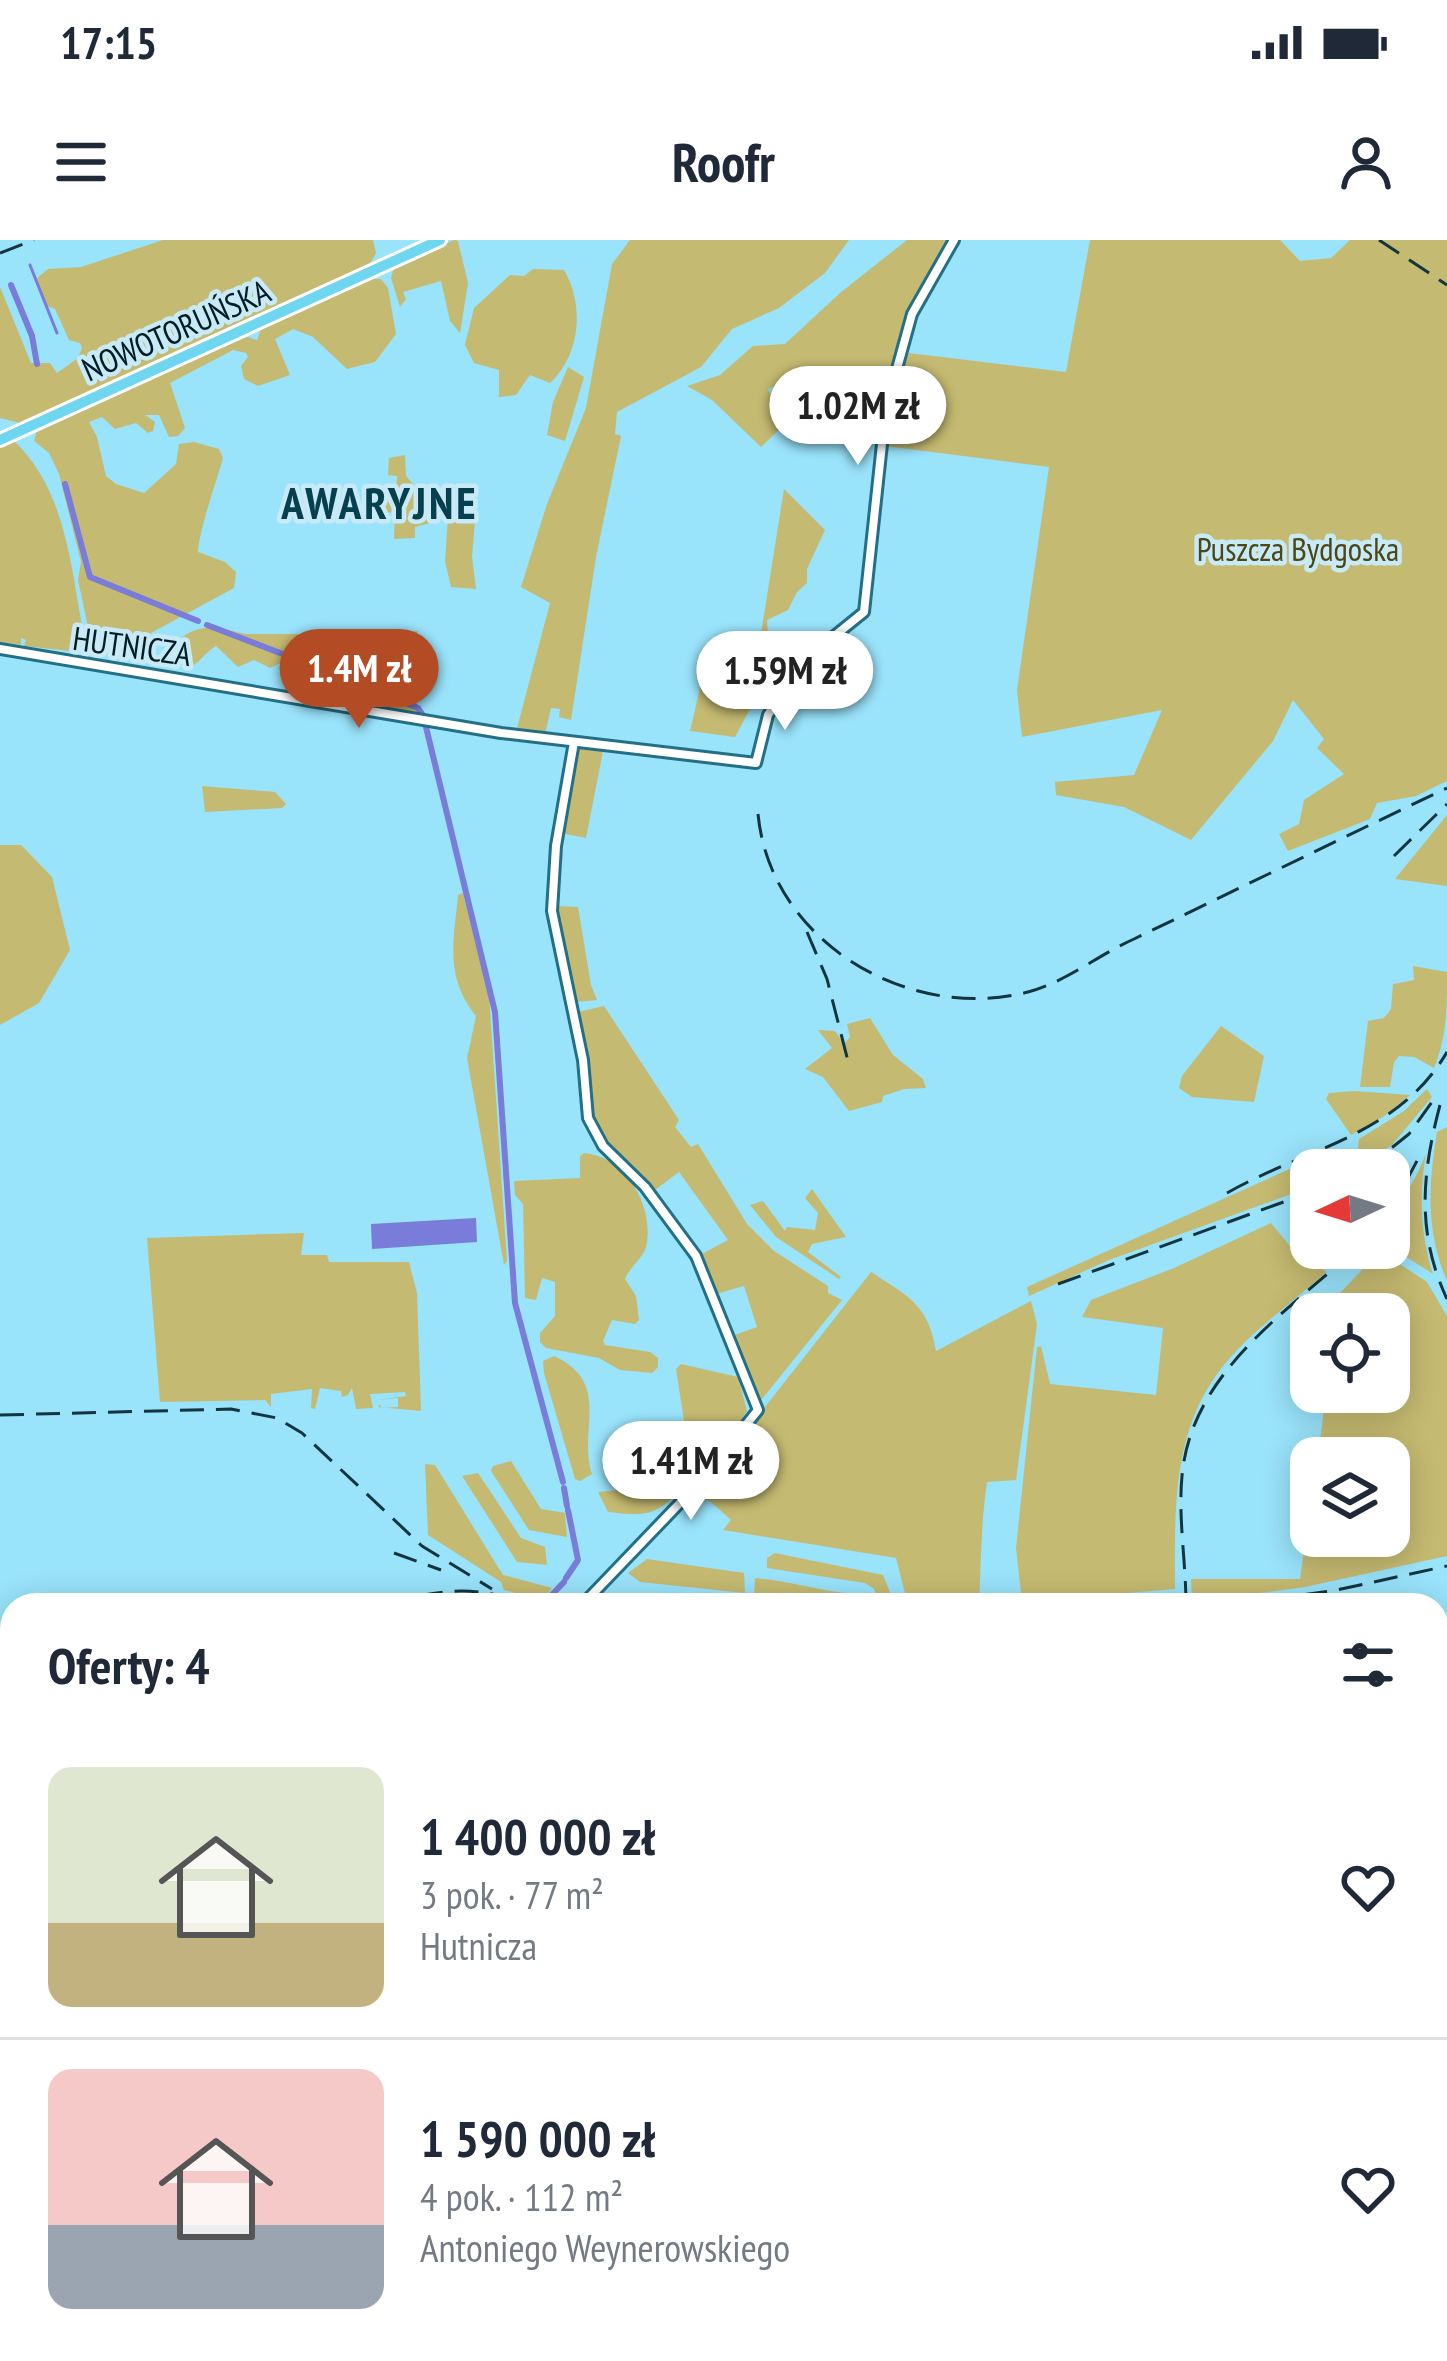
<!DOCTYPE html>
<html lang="pl">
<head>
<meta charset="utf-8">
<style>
	:root { --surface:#fff; --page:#f2f2f3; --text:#1f2937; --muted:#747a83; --line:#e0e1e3; --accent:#b34c24 }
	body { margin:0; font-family:"PT Sans Narrow",sans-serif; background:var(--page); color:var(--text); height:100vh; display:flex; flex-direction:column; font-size:45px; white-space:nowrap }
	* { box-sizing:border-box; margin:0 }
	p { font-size:39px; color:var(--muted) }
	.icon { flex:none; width:66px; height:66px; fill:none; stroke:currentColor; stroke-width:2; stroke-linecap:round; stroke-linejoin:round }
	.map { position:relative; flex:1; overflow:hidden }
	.side { position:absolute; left:0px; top:1353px; width:1449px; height:768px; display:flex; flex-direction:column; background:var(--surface); border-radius:36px 36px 0 0; box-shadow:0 6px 30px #0003 }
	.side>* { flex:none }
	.needle { width:78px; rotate:266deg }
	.tools { position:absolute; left:1290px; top:909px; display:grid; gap:24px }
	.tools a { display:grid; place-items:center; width:120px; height:120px; border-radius:24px; background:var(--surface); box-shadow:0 6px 30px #0003; font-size:60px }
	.price { position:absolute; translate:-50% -102px; padding:0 27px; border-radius:42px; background:#fff; color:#222; font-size:39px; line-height:78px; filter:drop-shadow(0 3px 6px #0008) }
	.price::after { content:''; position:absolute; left:50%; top:72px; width:36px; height:27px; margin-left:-18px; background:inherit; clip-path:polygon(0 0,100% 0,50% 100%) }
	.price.on { background:var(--accent); color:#fff }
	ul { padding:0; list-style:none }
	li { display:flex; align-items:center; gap:36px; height:300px; padding:0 48px }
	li+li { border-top:3px solid var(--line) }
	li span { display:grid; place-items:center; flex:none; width:336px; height:240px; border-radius:24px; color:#555 }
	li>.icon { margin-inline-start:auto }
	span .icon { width:144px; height:144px; fill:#fffc; stroke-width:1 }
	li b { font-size:51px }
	h2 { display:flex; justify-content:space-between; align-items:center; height:144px; padding:0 48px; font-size:51px }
	.status { display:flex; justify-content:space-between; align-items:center; height:84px; padding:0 60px; background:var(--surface); direction:ltr }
	.status svg { height:33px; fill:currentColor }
	header { display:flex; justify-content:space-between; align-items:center; height:156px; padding:0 48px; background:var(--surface); font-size:54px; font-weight:700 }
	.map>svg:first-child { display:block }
</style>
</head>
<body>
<div class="status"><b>17:15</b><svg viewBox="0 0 49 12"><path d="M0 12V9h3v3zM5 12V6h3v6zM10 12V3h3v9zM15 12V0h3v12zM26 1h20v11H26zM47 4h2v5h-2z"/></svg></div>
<header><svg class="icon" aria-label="menu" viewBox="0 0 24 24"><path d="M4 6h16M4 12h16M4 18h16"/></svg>Roofr<svg class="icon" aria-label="person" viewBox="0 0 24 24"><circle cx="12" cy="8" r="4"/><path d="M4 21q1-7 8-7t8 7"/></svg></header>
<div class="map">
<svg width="1447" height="2121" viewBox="0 0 1447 2121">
	<rect width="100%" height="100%" fill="#99e3fb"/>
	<g fill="#c5ba71">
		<path d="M163 0H373L376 13 367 29 370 39H381L388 48 396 94 375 122 347 129 313 97 293 89 275 99 290 135 258 146 244 139 241 126 248 117 246 113 233 110 170 143 185 188 178 196 169 197 159 175H145L155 182 153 191 148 193 136 183 115 189 102 177 89 182 97 197 106 236 116 244 144 253 176 224 179 204 194 202 219 209 223 218C216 243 199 290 198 312L225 322 236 332 234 348 149 394 148 412 116 411 103 416 91 401 78 340 81 322 59 234 49 213 34 201 37 190C108 161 176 126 247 97L257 100 261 89 369 40 367 30 261 74 242 87 24 184 0 178V47L31 123H50L57 133 78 118 82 108 80 103 69 100 55 69 47 66 36 39 48 29 81 27Z"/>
		<path d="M454 0 458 1 468 43 460 93 450 81 441 41 403 52 406 59 400 67 391 38 394 27Z"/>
		<path d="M630 0H849L825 33 779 68 732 89 701 127 617 172 615 194 621 196 596 317 571 480 559 477 560 469 551 468 545 494 516 492 550 363 521 347 547 264 586 168 612 24Z"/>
		<path d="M907 0H949L910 72 893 131 864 168 806 176 789 140 768 149 784 185 761 207 712 160 687 146 720 135 753 106 785 104 840 53Z"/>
		<path d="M1090 0H1280L1300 21 1331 18 1350 0H1447V541L1416 556 1377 563 1370 579 1288 611 1279 594 1299 584 1304 560 1344 534 1317 508 1324 499 1293 460 1273 501 1191 600 1124 567 1056 555 1055 542 1134 535 1162 470 1022 497 1017 450 1049 227 885 206 897 145 909 113 1066 132Z"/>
		<path d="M533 29 564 30C585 66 580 115 550 143L530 135 516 155 499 157V130L474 123 465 105 474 68 510 35 524 36Z"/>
		<path d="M568 127 584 137 565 201 547 195 553 162Z"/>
		<path d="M12 199C68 250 71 332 85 402L80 412 24 406 26 400 21 398V405L0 402V204Z"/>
		<path d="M405 215 406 236 414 245 428 247V263L436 274 434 282 415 287V298L394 299 395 273 383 272 380 266 384 257H396L397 236 388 235 389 218Z"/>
		<path d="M784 249 825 290 807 329V343L797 352 788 370 767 380 769 410 760 432 768 456 750 469 735 497 690 491 700 448 757 419Z"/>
		<path d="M448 277 475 280 472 316 476 349 451 347 445 321Z"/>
		<path d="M213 386 245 394H365L370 397 418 391 416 400 401 402 396 419 381 424 375 432 354 426 346 415 338 416 324 433 279 424 270 428 254 420 238 427 216 406C205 412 196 428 184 430L174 410C182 391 195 390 213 386Z"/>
		<path d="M340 430 355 433 416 463 422 469 419 475 361 464 339 439Z"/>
		<path d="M577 507 603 511 586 598 561 593Z"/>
		<path d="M202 546 275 552 286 564 282 568 205 572Z"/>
		<path d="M1447 575V646L1395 639Z"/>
		<path d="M0 605H21L52 637 70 710 39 763 0 785Z"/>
		<path d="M463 653 489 755 507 1021 504 1025 467 818 476 776C444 736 454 700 458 655Z"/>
		<path d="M556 666 578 667 591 745 597 760 575 762 557 696Z"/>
		<path d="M1413 726 1447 732C1447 766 1447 797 1434 828L1414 817 1399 816 1394 822 1390 847H1360L1368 781 1384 778 1391 769 1393 744 1414 740Z"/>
		<path d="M604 766 679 880 675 887 691 907 698 904 747 984 774 1011 828 1046V1053L842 1060 762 1159H757L732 1096 757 1087 744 1046 716 1054 698 1016 728 1000 679 932 651 953 630 924 601 903 590 879 587 813 578 772Z"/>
		<path d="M870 778 893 815 923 839 926 848 904 849 883 856 882 862 849 871 823 837 805 829 832 808 818 790 835 791 844 804 850 797 847 784Z"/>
		<path d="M1221 786 1264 816 1254 862 1192 857 1179 848 1182 836Z"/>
		<path d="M1427 849 1432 857 1392 905 1356 930 1359 899 1404 871Z"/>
		<path d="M1355 851 1410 855 1383 877 1351 895 1326 859 1329 853Z"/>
		<path d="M1447 887V1041C1426 993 1428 944 1437 892Z"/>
		<path d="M1332 910 1338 930H1311V947L1109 1020 1029 1056 1027 1047Z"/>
		<path d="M584 913C628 917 655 969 646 1007 643 1018 629 1028 625 1039L636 1056 639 1080 635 1084 612 1080 603 1101 605 1105 650 1112 658 1118V1127L652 1133 620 1130 599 1118 546 1108 540 1102V1093L555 1076V1042L542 1038 536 1060 525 1058 523 964 515 955 514 941 580 938V916Z"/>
		<path d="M1426 913C1419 955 1420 993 1433 1034L1389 1006C1389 972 1415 946 1426 913Z"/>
		<path d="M812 949 846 997 812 1004 808 1012 841 1037 839 1039 776 997 750 965 763 961 785 991 787 987 815 990 818 973 805 958Z"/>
		<path d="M1271 983 1294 1011 1327 1032C1295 1060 1257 1087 1229 1119 1171 1185 1175 1267 1175 1349L1022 1362 1016 1308 1037 1107 1041 1106 1050 1144 1156 1155 1163 1088 1082 1077 1091 1060 1174 1028Z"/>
		<path d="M304 993 301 1015H327L329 1022H409L417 1053 421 1171 378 1167 380 1164 381 1168 398 1167V1158L378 1160 406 1156 405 1152 370 1154 373 1168 356 1169 352 1148 348 1155 342 1157 341 1151 320 1148 315 1169 311 1168 312 1149 271 1154V1167L265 1160 160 1162 147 998Z"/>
		<path d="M1380 1011 1427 1042 1447 1076V1316L1305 1347 1192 1362 1191 1339H1300L1311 1260V1296H1389V1218H1318L1326 1152H1389V1074H1334L1339 1054Z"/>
		<path d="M871 1032C909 1057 928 1064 936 1111L1031 1061 1037 1084 1016 1240 987 1242C981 1283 981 1323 979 1365H908L896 1318 723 1290 731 1280 711 1262 695 1256Z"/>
		<path d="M554 1116C612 1143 578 1188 592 1234L580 1241 575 1239 544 1133 543 1121Z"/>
		<path d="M681 1124 738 1137 747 1171 725 1202 688 1207 676 1129Z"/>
		<path d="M511 1221 541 1269 565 1273 567 1297 529 1290 491 1231 493 1226Z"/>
		<path d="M425 1224 435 1225 503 1335 552 1348 542 1360 504 1350 501 1342 428 1295Z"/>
		<path d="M478 1233 521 1298 545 1307 547 1325 517 1322 462 1236Z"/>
		<path d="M682 1237 687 1241C660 1275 650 1277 608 1272L598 1252 672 1245Z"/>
		<path d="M775 1313 883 1335 895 1365H880L874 1349 865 1343 767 1328V1318Z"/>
		<path d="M647 1319 744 1333 745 1353 640 1342 628 1333Z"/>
		<path d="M755 1338C790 1341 820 1351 855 1354L858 1358 855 1363C822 1364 785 1367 754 1355Z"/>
		<path d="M0 1678 12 1687V1819L0 1818Z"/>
		<path d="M231 2109H460L461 2121H224Z"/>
		<path d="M479 2109H667L666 2121H488Z"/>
	</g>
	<path fill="#797cd8" d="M476 978 477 1002 372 1009 371 984Z"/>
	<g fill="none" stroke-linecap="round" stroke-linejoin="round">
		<path stroke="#797cd8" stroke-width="3" d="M30 25 57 93"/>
		<g stroke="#797cd8" stroke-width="6">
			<path d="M11 45 32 96 37 124"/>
			<path d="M65 244 90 337 198 381"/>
			<path d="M207 385 332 433"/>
			<path d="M339 436 418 468 424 477"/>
			<path d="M426 487 495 772 515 1063 563 1242"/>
			<path d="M564 1248 567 1266"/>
			<path d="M566 1338 578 1320 568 1270"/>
			<path d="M545 1362 564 1342"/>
		</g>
		<g stroke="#237086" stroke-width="14">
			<g id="minor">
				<path d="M0 409 501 493 756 523 768 475 801 423 864 372 882 204 895 136 912 74 954 0"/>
				<path d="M574 502 556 606 552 671 583 820 588 878 603 906 645 947 696 1016 758 1170 700 1242 582 1365"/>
				<path d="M1437 1750 1447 1751"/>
				<path d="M1437 1757 1447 1758"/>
				<path d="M218 2121 225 2109"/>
				<path d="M1389 2121 1390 2109"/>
			</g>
		</g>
		<g stroke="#fff" stroke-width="16">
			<path id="major" d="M0 200 440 0"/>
		</g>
		<use href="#minor" stroke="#fff" stroke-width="8"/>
		<use href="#major" stroke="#6ed7ef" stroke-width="10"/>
		<g stroke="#133540" stroke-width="3" stroke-dasharray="24 12" stroke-linecap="butt">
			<path d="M1379 0 1447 45"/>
			<path d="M0 13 34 0"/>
			<path d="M758 574C770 701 908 783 1028 752 1066 742 1098 715 1134 699 1238 649 1342 598 1447 548"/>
			<path d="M1394 616 1447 564"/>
			<path d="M807 692 827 739 849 825"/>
			<path d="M1440 865C1422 933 1416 993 1447 1059"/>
			<path d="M1364 930 1409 894 1434 859"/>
			<path d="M1227 953C1306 908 1398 896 1447 812"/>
			<path d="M1389 974 1419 917"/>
			<path d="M1058 1044 1311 952"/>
			<path d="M0 1175 231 1169 277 1178 302 1193 422 1306 492 1349"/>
			<path d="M394 1313 441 1330"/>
			<path d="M384 1365C444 1348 474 1345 533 1365"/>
			<path d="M1186 1365C1186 1322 1178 1278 1182 1236 1191 1133 1287 1072 1357 1008"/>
			<path d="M1232 1365 1337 1350 1447 1326"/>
			<path d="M0 1404 12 1403"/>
			<path d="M0 1452 12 1453"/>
			<path d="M0 1507 12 1508"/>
			<path d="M1437 1552 1447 1545"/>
			<path d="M699 2109 700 2121"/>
			<path d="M670 2121 671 2109"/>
		</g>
	</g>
	<g text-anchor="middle" stroke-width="9" stroke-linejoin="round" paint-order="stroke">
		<g font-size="33" fill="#001d26" stroke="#c7eaf6">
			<text transform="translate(176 90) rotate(-24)" y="12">NOWOTORUŃSKA</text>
			<text transform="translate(132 406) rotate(8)" y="12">HUTNICZA</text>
		</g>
		<g font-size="33" fill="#4d4617" stroke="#c7eaf6">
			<text x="1298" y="321">Puszcza Bydgoska</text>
		</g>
		<g font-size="45" font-weight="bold" letter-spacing="3" fill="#06404f" stroke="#c7eaf6">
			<text x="380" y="279">AWARYJNE</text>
		</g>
	</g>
</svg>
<div class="tools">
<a><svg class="needle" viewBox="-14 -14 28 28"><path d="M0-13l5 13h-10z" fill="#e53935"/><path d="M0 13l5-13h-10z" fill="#747a83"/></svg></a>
<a><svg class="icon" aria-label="locate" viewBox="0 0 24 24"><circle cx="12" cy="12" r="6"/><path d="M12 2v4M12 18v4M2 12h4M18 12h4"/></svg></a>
<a><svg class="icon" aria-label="layers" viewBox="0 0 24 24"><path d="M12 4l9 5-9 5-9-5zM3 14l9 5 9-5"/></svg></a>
</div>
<b class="price" style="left:858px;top:228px">1.02M zł</b>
<b class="price on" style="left:359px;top:491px">1.4M zł</b>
<b class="price" style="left:785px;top:493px">1.59M zł</b>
<b class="price" style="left:691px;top:1283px">1.41M zł</b>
<section class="side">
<h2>Oferty: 4<svg class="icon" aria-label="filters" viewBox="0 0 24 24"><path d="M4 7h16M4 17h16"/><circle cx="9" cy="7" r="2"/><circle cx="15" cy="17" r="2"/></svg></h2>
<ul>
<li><span style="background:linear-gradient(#dfe7d0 65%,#c2b280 0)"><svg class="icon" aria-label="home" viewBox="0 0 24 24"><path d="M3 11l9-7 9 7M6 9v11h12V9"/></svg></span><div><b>1 400 000 zł</b><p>3 pok. · 77 m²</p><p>Hutnicza</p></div><svg class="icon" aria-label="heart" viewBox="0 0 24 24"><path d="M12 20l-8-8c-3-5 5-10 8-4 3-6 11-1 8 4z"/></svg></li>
<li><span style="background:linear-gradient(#f6c9c9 65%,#9aa5b1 0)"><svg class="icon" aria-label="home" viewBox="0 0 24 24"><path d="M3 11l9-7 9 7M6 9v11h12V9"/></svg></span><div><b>1 590 000 zł</b><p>4 pok. · 112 m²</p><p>Antoniego Weynerowskiego</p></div><svg class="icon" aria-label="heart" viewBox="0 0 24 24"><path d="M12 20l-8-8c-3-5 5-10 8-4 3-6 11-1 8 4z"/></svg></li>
</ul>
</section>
</div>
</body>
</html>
